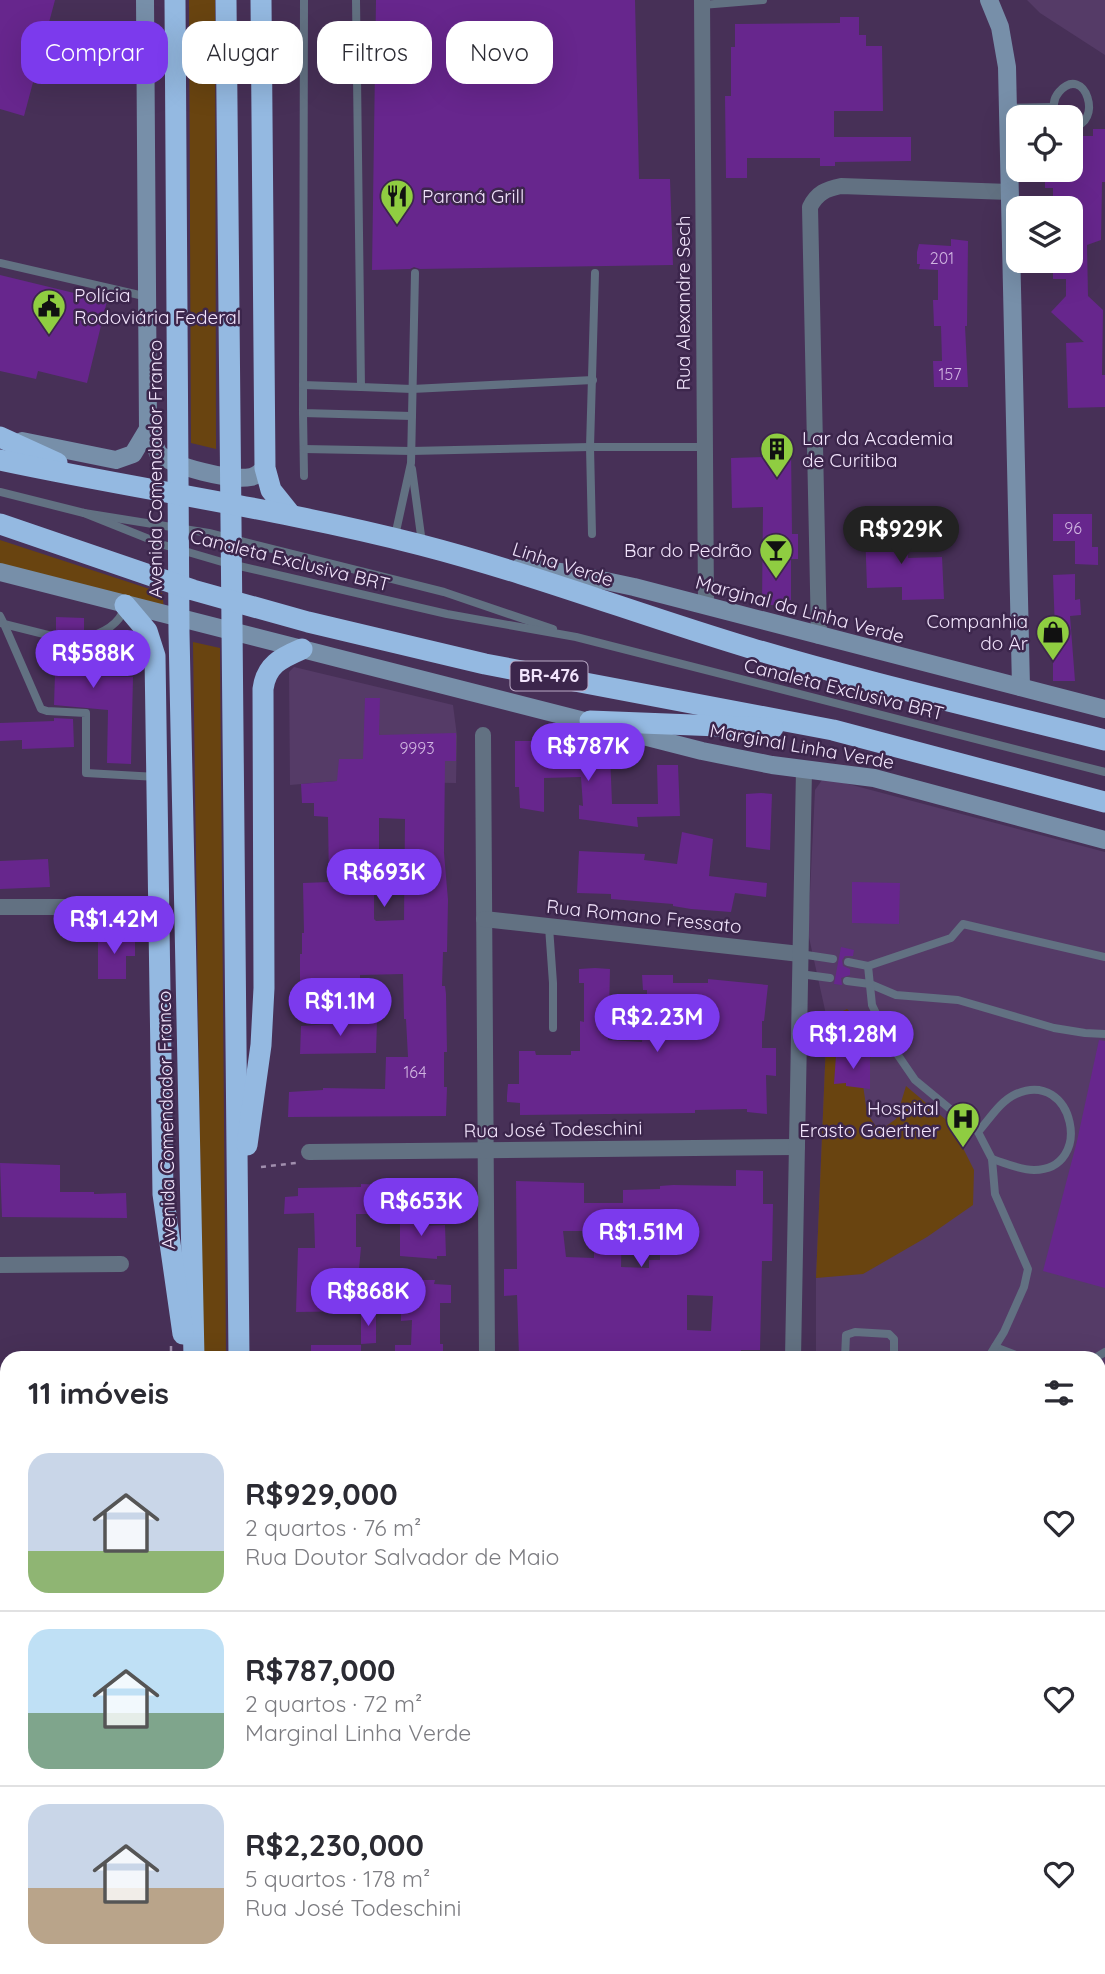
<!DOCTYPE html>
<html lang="pt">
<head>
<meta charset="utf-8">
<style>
	:root { --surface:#fff; --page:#f7f7f7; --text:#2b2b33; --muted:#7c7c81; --line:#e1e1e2; --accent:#7c3aed }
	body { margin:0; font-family:Quicksand,sans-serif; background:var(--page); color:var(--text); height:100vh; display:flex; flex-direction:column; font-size:26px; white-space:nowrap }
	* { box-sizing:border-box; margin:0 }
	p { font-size:23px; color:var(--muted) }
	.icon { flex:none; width:38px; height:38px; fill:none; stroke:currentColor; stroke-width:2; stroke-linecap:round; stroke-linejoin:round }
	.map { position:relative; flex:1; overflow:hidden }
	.details { position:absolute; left:0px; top:1351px; width:1106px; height:623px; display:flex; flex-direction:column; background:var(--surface); border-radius:21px 21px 0 0; box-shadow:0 7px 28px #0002 }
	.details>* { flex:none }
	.top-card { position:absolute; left:21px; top:21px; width:700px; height:63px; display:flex; gap:14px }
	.tools { position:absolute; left:1006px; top:105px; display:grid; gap:14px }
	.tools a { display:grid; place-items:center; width:77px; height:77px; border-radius:14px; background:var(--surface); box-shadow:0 7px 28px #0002; font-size:35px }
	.price { position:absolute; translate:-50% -60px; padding:0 16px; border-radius:24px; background:var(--accent); color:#fff; font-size:23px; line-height:46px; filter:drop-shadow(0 2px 4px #0008) }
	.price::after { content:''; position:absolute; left:50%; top:42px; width:21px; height:16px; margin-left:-10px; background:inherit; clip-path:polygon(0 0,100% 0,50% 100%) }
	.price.selected { background:#222; color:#fff }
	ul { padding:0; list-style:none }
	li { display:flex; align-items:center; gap:21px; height:175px; padding:0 28px }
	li+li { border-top:2px solid var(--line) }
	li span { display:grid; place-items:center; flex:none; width:196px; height:140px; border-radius:21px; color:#555 }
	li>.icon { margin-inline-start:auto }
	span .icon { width:84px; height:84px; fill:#fffc; stroke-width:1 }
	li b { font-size:30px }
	h2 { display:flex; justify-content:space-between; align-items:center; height:84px; padding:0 28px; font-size:30px }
	.chip { padding:0 24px; border-radius:21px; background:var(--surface); box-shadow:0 7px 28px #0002; font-size:24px; line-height:63px }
	.chip.selected { background:var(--accent); color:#fff }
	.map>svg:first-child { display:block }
</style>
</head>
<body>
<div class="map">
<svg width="1105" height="1974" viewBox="0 0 1105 1974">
	<rect width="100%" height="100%" fill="#473057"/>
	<g fill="#553b67">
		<path d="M1027 0H1105V55L1040 13Z"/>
		<path d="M294 667 453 705 457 736 456 783 337 781 290 785 289 672Z"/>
		<path d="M822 780 837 781 1105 852V1974H807V1967H1099V1358H816V1278L827 1019 808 933 815 790Z"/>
	</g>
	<g fill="#694410">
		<path d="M189 0H215L216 449 191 443Z"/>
		<path d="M0 540 162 593 164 608 0 566Z"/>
		<path d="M193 642 220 648 226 1358H203Z"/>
		<path d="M847 1009 872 1033 871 1056 862 1078 867 1113 879 1131 896 1119 906 1086 951 1124 974 1170 973 1205 927 1237 863 1274 816 1278 827 1019Z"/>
		<path d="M1105 1668V1723L1099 1727V1672Z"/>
		<path d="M1105 1807V1974H860L868 1967H1099V1811Z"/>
		<path d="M799 1967H859L853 1971 854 1974H799Z"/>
	</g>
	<g fill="#67268d" fill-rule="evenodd">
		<path d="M0 0H55L24 116 0 109Z"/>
		<path d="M376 0H635L639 179H670L673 265 420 269 414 267 410 269 372 270Z"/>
		<path d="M840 17H859V35H866V46H882L883 111H834V137H911V161L835 162V166H820V158H747V178H726L725 96H731V47H735V24L840 23Z"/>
		<path d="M1093 129H1105V182H1102L1101 240 1087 245 1088 296 1103 310 1102 375H1105V407L1068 408 1066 343 1084 342 1051 312 1066 296V279H1053V261H1071V208H1053V188H1045V170H1071V136H1093Z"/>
		<path d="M951 239 968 241 967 326H965L968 387H934L933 361H942L941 326H934L933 300H938V270L919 269 920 264H917V252L919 244 951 246Z"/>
		<path d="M0 275 107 301 87 383 38 371 36 379 0 371Z"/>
		<path d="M763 448H791L792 534H798V559H791V600H775V605H762L763 507 732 508 731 458 763 457Z"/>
		<path d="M1053 514H1092V547H1098V565L1075 564V541H1053Z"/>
		<path d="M907 528 908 558 942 557 944 599 902 600V587L867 588 865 529Z"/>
		<path d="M1075 574V600L1080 599 1081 615 1070 616 1075 681H1053V648H1050L1049 631H1055L1053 575Z"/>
		<path d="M56 617 84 618V631L78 637 79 642 84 644 83 676 133 677 131 764 107 763 108 710 54 705 56 643 62 638 61 633 56 630Z"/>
		<path d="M365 698H380L379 735 456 733V761H445L444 853 448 900 447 952H443L442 986H445L446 994 447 1052H444V1087H447L446 1116 288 1117 289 1092 323 1090V1088L385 1089 386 1057H408L406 1019H404L403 974 360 975V993L337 992 338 986H300V954H302V933H304L303 883 329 882 328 817 314 816V803H302L301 784 337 781 339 759H363ZM379 818 405 819 404 920 376 921 374 919V861H379Z"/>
		<path d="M54 718 73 719 74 747 22 749V740L0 741V723L54 721Z"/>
		<path d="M515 741H541V745L576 744V754L610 753 612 804H658L657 765H678L680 816 637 817 638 827 579 819V805L583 806 581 777 544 778V812L520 808 519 787H515Z"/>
		<path d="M761 793 772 794 770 850 746 847V794Z"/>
		<path d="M682 832 713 839 709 876 767 883 766 897 735 893 731 912 691 909 673 906V904L611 899V894L577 893 579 851 645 854 644 860 677 864Z"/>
		<path d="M48 859 50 887 0 889V861Z"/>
		<path d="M852 882 900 883 899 924 852 923Z"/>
		<path d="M98 936H135V956H126V979H98Z"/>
		<path d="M841 947 854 950 853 956H845L842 960 843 966 850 969V975L841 978 842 985 834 984Z"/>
		<path d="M595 968 610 969 609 1013 607 1012 608 1040 642 1042 643 1026H647V990H643L642 975H673V983H708V979L768 985 764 1021H762V1048H776V1076L766 1075 767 1114 747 1112V1109L695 1110V1113L520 1115V1103L507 1102V1096L508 1084H519V1051H535L536 1055H571V1051H580V1021L584 1022V983H579V969Z"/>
		<path d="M358 1020H377L376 1053 300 1054 301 1026 358 1022Z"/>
		<path d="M1099 1040 1105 1041V1288L1043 1271 1077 1141Z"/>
		<path d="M836 1055 870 1056V1089L846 1086V1083L834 1084Z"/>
		<path d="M0 1163 60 1165V1192H94V1194L126 1193 127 1218 2 1217Z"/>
		<path d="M736 1170 763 1171V1204H773L772 1261H762L760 1350H741V1353L731 1352V1356L659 1352 622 1355 601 1354V1351L547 1352 546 1358 519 1356 517 1295 504 1296V1269H517L516 1181 584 1183V1203H623V1190L660 1189V1186L673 1185 736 1186ZM622 1223H660V1260H649V1268L621 1267ZM563 1231H594V1258L566 1257ZM687 1295 713 1296 711 1331 687 1330Z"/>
		<path d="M361 1184 408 1186 407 1212 372 1211V1214H356V1247H361L358 1280H360L361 1311 296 1312 298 1248H315L314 1213 284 1214 285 1197 298 1196V1188L361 1187Z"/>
		<path d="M400 1214H420V1226L445 1225 446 1256H437V1259L400 1256Z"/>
		<path d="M401 1280H435L434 1284 451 1285V1303H440V1344H443V1358H395V1345H411L412 1320 401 1321Z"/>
		<path d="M361 1312H376V1343L361 1344Z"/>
		<rect x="311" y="1345" width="50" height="13"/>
	</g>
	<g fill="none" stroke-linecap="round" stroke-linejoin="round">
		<g stroke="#a18fae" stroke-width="2.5" stroke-dasharray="5 5" stroke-linecap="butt">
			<path d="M261 1167 296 1163"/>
			<path d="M171 1346V1358"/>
			<path d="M1099 1605 1105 1601"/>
			<path d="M1099 1800 1105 1796"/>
			<path d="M1099 1809 1100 1810"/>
			<path d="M176 1967 177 1974"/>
		</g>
		<g stroke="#627182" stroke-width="8">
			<path d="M304 0 303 413 412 416"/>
			<path d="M356 0 361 387 412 389 593 380"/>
			<path d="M702 5 763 0"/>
			<path d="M1007 108 1053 107"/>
			<path d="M1057 117C1053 109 1052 100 1059 92 1085 62 1105 125 1071 127"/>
			<path d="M0 263 148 297"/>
			<path d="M303 385 361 387"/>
			<path d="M303 413 304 476"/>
			<path d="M304 449 411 451 590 447H705"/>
			<path d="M412 469 422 543"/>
			<path d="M0 492 84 513 209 533 444 592 553 629"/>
			<path d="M84 513 164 545 222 562 447 614 576 637 1105 772"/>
			<path d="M592 534 590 447 595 273"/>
			<path d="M395 536 411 463 415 273"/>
			<path d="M0 616 4 624 56 637"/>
			<path d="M0 623 4 624 41 709 47 711 86 713V773L157 777"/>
			<path d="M84 638C100 634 118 627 124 609"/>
			<path d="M549 927 553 983V1028"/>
			<path d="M800 954 833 959"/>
			<path d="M848 962 868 966"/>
			<path d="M800 974 830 978"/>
			<path d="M847 981 870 984 896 995 958 1000 1054 1028 1085 1033 1105 1034"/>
			<path d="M978 1132C989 1120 1000 1101 1016 1094 1074 1068 1095 1170 1034 1170 1020 1170 1005 1163 992 1159L978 1132 915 1080 891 1045 872 1005 868 966 951 938 963 924 1105 957"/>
			<path d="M995 1347 1024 1358"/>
			<path d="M845 1358 846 1335 855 1332 889 1334 894 1339V1358"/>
			<path d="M988 1358 1004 1332 1024 1287 1028 1269 995 1194 992 1159"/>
			<path d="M1095 1358 1105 1352"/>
			<path d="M1099 1500H1105"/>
			<path d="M1099 1579 1105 1575"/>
			<path d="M1099 1750 1105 1747"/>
		</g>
		<g stroke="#627182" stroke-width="16">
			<path d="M702 0 706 606"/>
			<path d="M819 636 810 207C817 193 826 189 841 186L1009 192"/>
			<path d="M483 735 487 1358"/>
			<path d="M0 907H125"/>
			<path d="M484 919 800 954"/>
			<path d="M309 1152 797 1147"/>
			<path d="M0 1265 121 1264"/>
			<path d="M793 1358 804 769"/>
			<path d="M0 1519H7"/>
			<path d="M0 1773H7"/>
			<path d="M493 1967V1974"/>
		</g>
		<g stroke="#778fa9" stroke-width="18">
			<path d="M145 0 148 429 158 453C173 467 231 481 251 477 256 476 261 472 265 468"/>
			<path d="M989 0 1000 27 1007 67 1021 687"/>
			<path d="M22 441 116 460 133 454 148 429"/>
			<path d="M520 567 568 573 634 587 1105 709"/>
			<path d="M0 572 702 751 772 765 874 778 1105 840"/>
			<path d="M782 1974V1967"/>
		</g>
		<g stroke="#94b9e1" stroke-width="21">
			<path d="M175 0 179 632 194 1358"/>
			<path d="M226 0 239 1358"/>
			<path d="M261 0 265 468 271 490 291 515"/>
			<path d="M0 437 57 463"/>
			<path d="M0 460C140 490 282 509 421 545 533 574 640 615 750 648 867 683 987 710 1105 740"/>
			<path d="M0 524 193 590 308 622 485 664 833 730 1105 802"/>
			<path d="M125 605 147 631 155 656 163 1194 183 1334"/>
			<path d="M590 721 773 728"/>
			<path d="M247 1145 261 1045 264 988 263 689C266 665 281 658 302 649"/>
			<path d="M197 1967V1974"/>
			<path d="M244 1967V1974"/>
		</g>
	</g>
	<defs>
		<g id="restaurant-pin" transform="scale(1.75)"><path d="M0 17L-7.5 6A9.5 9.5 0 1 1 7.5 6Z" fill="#8fcd41" stroke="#3c264c"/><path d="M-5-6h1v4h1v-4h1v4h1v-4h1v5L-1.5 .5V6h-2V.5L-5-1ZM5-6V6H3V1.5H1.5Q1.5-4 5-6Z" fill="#111"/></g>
		<g id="civic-pin" transform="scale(1.75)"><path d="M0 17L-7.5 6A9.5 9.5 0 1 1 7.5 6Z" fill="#8fcd41" stroke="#3c264c"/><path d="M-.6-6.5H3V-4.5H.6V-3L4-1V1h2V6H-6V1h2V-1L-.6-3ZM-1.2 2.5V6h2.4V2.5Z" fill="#111"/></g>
		<g id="building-pin" transform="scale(1.75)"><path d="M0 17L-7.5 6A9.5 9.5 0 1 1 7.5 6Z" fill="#8fcd41" stroke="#3c264c"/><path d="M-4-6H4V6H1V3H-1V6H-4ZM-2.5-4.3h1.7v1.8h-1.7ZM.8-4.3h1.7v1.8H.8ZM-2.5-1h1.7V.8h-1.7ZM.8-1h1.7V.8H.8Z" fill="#111"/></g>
		<g id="bar-pin" transform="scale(1.75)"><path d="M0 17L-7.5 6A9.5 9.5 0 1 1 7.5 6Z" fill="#8fcd41" stroke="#3c264c"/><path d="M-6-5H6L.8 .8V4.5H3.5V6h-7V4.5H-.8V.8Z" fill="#111"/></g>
		<g id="shop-pin" transform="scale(1.75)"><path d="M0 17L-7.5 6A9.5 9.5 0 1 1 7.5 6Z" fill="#8fcd41" stroke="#3c264c"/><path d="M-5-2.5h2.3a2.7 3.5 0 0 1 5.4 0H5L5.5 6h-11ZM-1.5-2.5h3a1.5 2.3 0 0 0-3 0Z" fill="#111"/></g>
		<g id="hospital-pin" transform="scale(1.75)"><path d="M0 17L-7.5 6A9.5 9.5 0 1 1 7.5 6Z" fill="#8fcd41" stroke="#3c264c"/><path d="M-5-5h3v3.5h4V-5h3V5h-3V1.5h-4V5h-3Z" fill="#111"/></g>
	</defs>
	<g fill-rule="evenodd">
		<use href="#restaurant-pin" x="397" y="196"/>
		<use href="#civic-pin" x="49" y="306"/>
		<use href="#building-pin" x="777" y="449"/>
		<use href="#bar-pin" x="776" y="550"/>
		<use href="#shop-pin" x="1053" y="632"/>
		<use href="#hospital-pin" x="963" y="1119"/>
	</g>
	<g text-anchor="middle" stroke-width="5" stroke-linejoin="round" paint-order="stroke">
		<g font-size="16" fill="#cfb4e0">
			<text x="942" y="264">201</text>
			<text x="950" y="380">157</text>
			<text x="1073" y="534">96</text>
			<text x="417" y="754">9993</text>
			<text x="415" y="1078">164</text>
		</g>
		<rect fill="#3c264c" stroke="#bbabc7" stroke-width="2" x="510.5" y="661.5" width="77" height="29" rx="5"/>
		<g font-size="18" font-weight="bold" fill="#f2e4fc">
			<text x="549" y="682">BR-476</text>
		</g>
		<g font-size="19" fill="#f2e4fc" stroke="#3c264c" text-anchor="start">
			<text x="422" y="203">Paraná Grill</text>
			<text x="74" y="302">Polícia<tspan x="74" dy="22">Rodoviária Federal</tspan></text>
			<text x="802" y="445">Lar da Academia<tspan x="802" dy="22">de Curitiba</tspan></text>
			<text x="752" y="557" text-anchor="end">Bar do Pedrão</text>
			<text x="1028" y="628" text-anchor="end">Companhia<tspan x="1028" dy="22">do Ar</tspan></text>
			<text x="939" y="1115" text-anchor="end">Hospital<tspan x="939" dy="22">Erasto Gaertner</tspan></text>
		</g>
		<g font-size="19" fill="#f2e4fc" stroke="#3c264c">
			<text transform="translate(683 303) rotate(-90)" y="7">Rua Alexandre Sech</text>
			<text transform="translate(155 469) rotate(-90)" y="7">Avenida Comendador Franco</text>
			<text transform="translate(290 560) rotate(14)" y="7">Canaleta Exclusiva BRT</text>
			<text transform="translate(563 564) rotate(18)" y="7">Linha Verde</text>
			<text transform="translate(800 609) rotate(15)" y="7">Marginal da Linha Verde</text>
			<text transform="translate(844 689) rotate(14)" y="7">Canaleta Exclusiva BRT</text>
			<text transform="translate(802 746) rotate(10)" y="7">Marginal Linha Verde</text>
			<text transform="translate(644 916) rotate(6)" y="7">Rua Romano Fressato</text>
			<text transform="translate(166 1120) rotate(-91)" y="7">Avenida Comendador Franco</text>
			<text transform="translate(553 1129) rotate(-1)" y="7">Rua José Todeschini</text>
		</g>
	</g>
</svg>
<div class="tools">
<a><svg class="icon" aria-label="locate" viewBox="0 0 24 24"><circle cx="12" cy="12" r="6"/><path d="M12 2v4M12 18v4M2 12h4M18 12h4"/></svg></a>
<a><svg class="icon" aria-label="layers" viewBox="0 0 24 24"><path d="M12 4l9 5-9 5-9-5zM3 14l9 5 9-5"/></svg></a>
</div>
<b class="price selected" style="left:901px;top:566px">R$929K</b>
<b class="price" style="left:93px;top:690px">R$588K</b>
<b class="price" style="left:588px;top:783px">R$787K</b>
<b class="price" style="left:384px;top:909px">R$693K</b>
<b class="price" style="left:114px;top:956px">R$1.42M</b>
<b class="price" style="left:340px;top:1038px">R$1.1M</b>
<b class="price" style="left:657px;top:1054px">R$2.23M</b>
<b class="price" style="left:853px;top:1071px">R$1.28M</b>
<b class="price" style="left:421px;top:1238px">R$653K</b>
<b class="price" style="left:641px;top:1269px">R$1.51M</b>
<b class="price" style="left:368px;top:1328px">R$868K</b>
<div class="top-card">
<a class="chip selected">Comprar</a>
<a class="chip">Alugar</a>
<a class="chip">Filtros</a>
<a class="chip">Novo</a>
</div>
<section class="details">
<h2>11 imóveis<svg class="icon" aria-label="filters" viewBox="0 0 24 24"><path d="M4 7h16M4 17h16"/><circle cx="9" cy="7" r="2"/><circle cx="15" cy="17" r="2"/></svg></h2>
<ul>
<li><span style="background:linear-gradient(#c9d6e8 70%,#8fb573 0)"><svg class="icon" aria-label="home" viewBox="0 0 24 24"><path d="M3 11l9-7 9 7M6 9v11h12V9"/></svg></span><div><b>R$929,000</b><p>2 quartos · 76 m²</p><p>Rua Doutor Salvador de Maio</p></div><svg class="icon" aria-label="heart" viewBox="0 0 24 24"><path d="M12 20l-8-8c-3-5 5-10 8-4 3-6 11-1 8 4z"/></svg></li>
<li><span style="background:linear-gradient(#bfe0f5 60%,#7fa58c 0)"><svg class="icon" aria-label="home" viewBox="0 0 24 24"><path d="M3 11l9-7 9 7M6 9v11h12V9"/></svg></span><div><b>R$787,000</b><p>2 quartos · 72 m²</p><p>Marginal Linha Verde</p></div><svg class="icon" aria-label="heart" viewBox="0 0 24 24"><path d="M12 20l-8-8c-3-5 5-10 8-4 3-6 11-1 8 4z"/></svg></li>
<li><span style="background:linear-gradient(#c9d6e8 60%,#b9a48a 0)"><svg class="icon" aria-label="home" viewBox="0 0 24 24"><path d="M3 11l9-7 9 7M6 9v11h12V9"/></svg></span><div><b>R$2,230,000</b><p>5 quartos · 178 m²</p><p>Rua José Todeschini</p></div><svg class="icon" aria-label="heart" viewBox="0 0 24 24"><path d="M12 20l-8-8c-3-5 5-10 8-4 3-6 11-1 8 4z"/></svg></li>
</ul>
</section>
</div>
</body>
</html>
